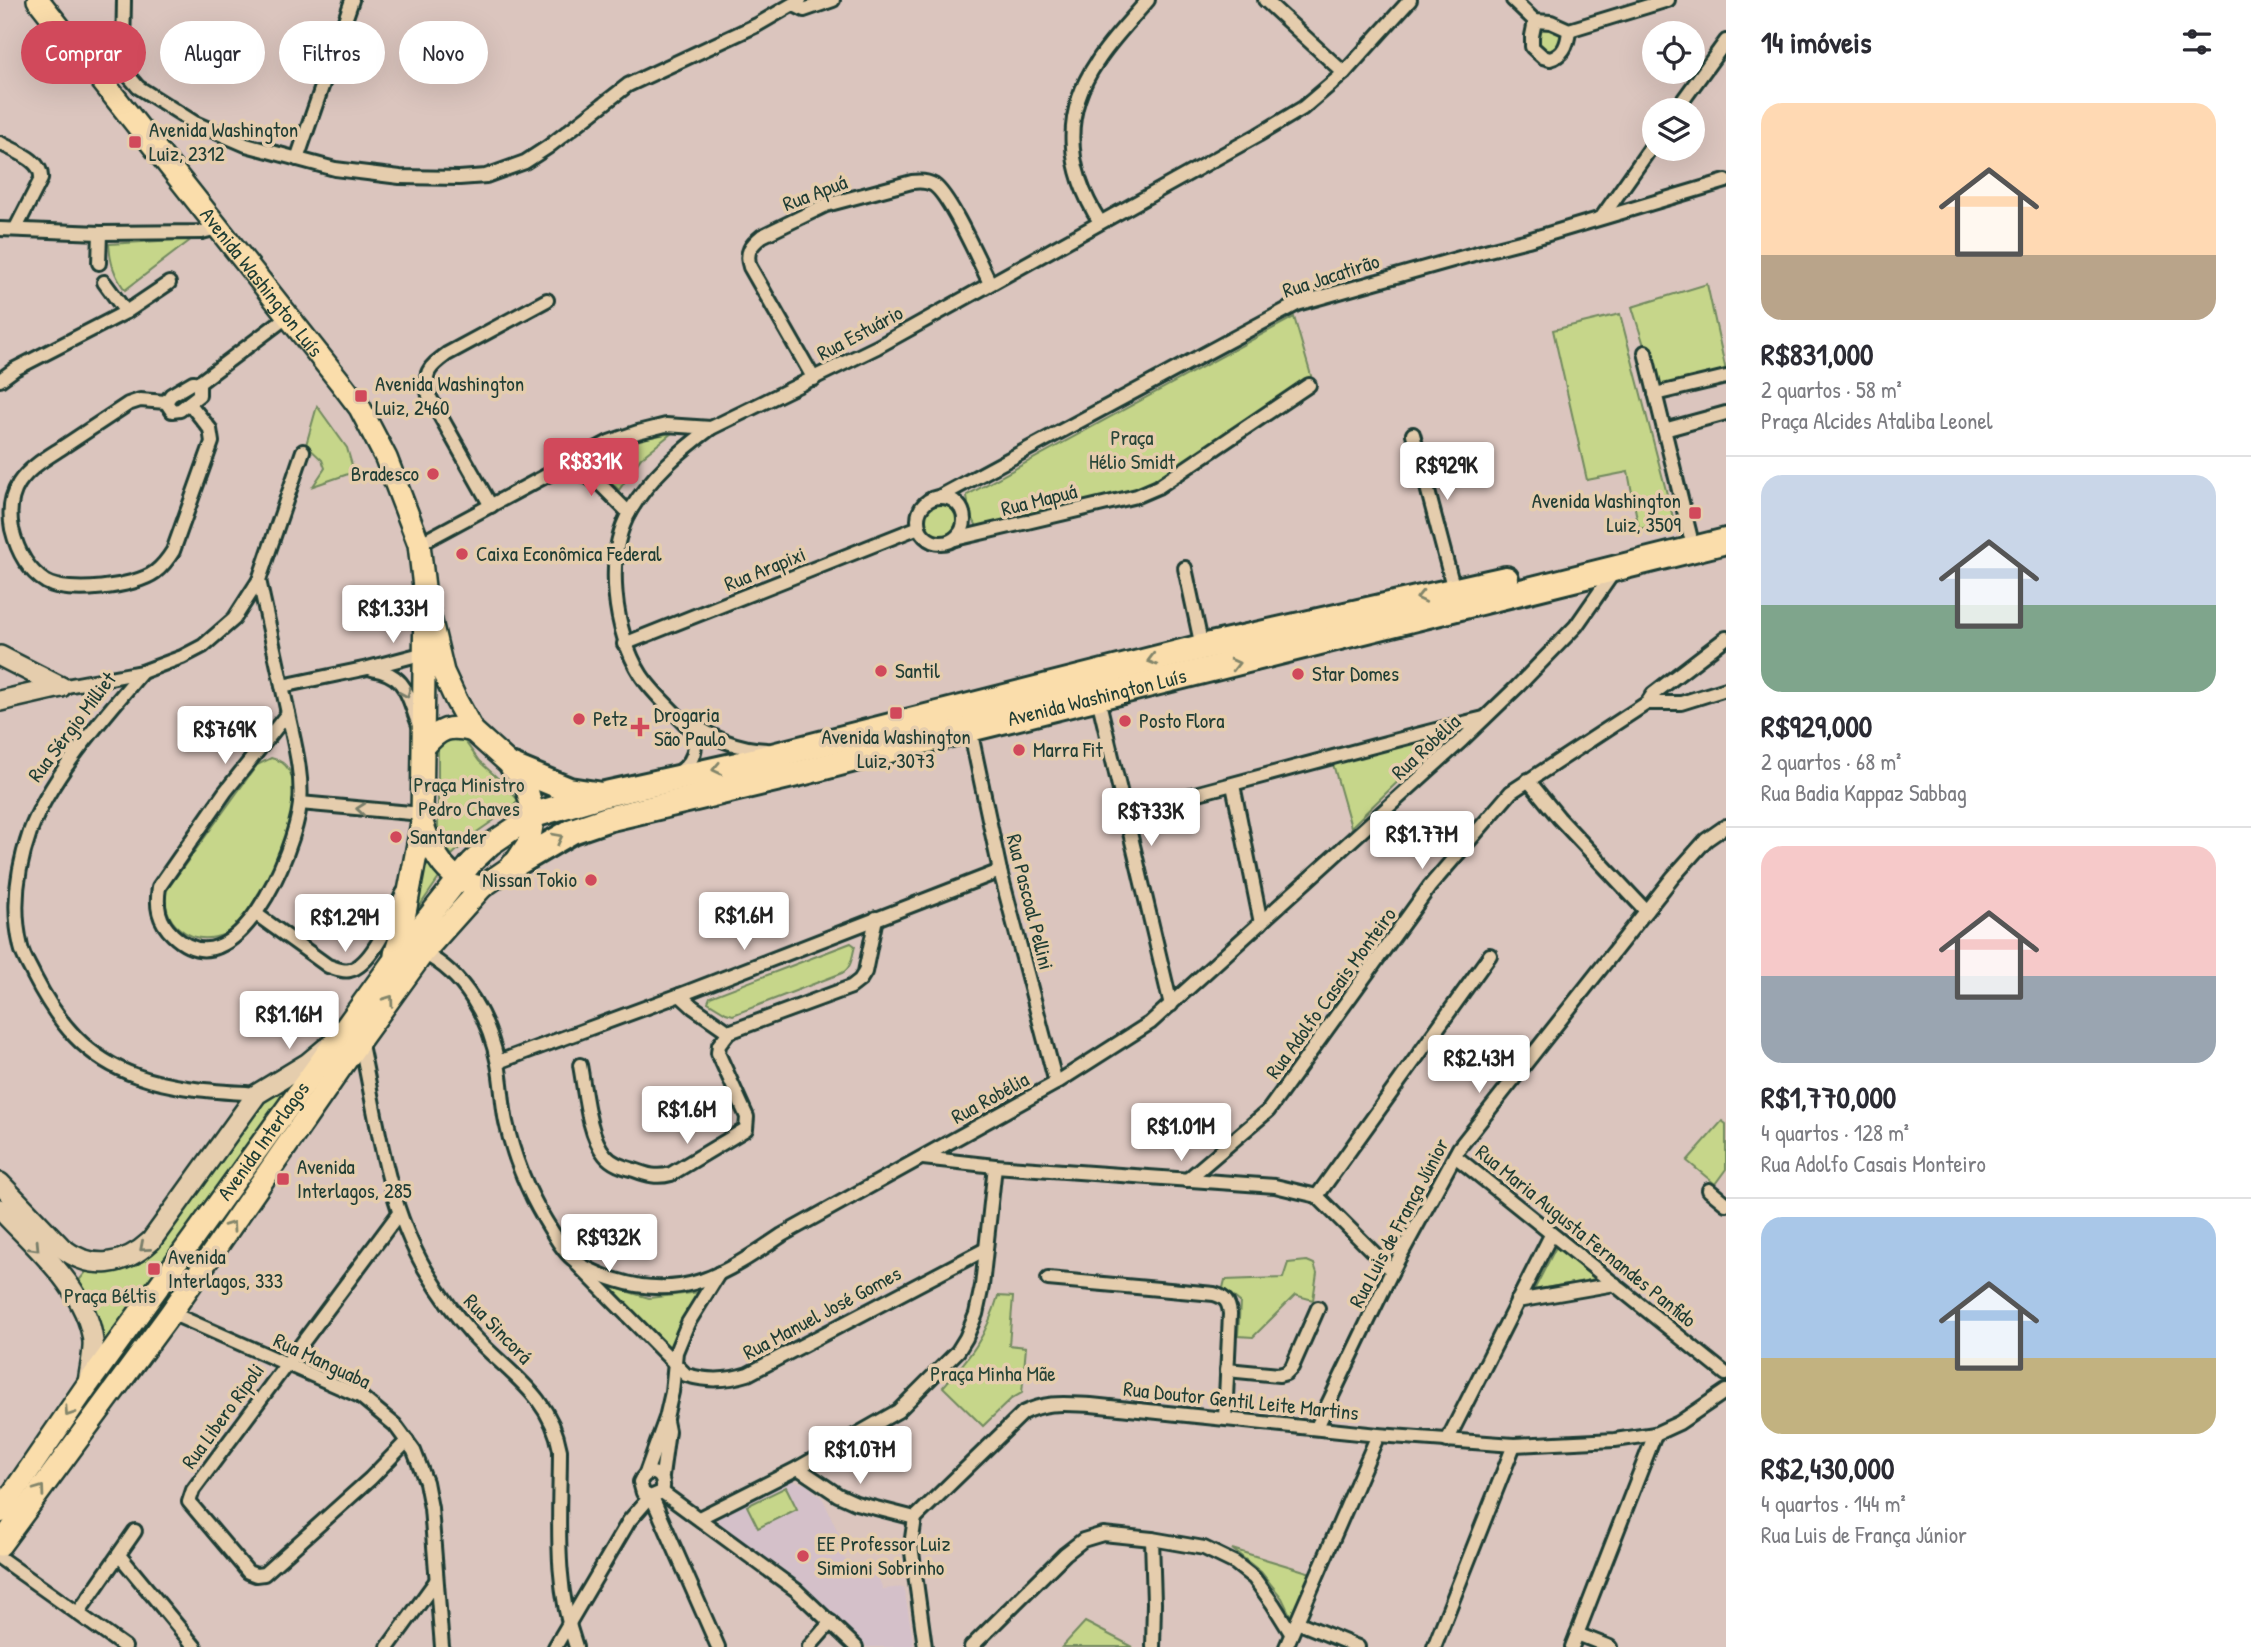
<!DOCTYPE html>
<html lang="pt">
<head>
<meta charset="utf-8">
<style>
	:root { --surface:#fff; --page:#f7f7f7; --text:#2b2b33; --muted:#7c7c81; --line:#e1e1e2; --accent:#d1495b }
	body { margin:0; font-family:"Patrick Hand",sans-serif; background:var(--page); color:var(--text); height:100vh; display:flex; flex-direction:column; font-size:26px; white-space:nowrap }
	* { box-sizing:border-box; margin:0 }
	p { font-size:23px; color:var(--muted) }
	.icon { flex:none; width:38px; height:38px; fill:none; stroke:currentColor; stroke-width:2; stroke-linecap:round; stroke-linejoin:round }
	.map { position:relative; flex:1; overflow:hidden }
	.details { display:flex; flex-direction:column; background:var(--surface); width:525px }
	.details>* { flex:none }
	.hud { position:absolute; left:21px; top:21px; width:665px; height:63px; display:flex; gap:14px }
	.fabs { position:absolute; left:1642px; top:21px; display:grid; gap:14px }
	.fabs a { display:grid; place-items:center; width:63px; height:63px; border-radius:50%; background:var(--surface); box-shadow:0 7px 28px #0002; font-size:35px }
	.price { position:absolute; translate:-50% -60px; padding:0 16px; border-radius:7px; background:#fff; color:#222; font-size:23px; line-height:46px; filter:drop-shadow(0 2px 4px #0008) }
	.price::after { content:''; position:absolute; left:50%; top:42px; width:21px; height:16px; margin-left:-10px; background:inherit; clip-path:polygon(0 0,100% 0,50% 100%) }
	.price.current { background:var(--accent); color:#fff }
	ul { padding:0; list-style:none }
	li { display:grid; align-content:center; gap:14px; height:371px; padding:0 35px }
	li+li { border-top:2px solid var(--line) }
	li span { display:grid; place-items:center; height:217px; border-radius:21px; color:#555 }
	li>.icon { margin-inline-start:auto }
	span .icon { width:126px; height:126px; fill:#fffc; stroke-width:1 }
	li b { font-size:30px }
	h2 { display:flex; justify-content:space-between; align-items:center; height:84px; padding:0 35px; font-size:30px }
	.chip { padding:0 24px; border-radius:32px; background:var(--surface); box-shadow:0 7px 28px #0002; font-size:24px; line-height:63px }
	.chip.current { background:var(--accent); color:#fff }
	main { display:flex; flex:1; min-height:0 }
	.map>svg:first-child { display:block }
</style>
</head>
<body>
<main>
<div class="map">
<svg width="1726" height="1647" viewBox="0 0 1726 1647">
	<rect width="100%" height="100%" fill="#dbc5be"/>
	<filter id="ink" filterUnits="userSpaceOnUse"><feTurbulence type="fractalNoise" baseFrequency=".0143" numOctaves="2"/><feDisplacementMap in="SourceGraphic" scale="14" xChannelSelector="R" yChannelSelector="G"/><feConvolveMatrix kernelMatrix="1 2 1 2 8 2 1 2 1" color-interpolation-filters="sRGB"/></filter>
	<g filter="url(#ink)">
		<path fill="#d4c0c9" d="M787 1480 806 1484 823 1499 841 1539 831 1545 860 1574 874 1567 883 1589 904 1587 914 1647H867L797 1580 718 1523V1516L726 1509Z"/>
		<g fill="#c6d68a" stroke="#728a5f" stroke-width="2">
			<path d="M1543 25 1564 34V44L1549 55 1536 47 1539 28Z"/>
			<path d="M192 239 125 290C114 275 110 262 109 244Z"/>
			<path d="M1707 284 1726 371 1658 390 1632 307Z"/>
			<path d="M1620 314 1674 521 1639 529 1628 472 1587 480 1553 330Z"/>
			<path d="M1294 317 1312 379 1232 429 1147 487 979 530 969 512 967 495Z"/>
			<path d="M317 406 347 448 354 472 313 486 325 468 322 460 306 445Z"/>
			<path d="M672 433 641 458 619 490 586 461 629 441Z"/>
			<circle cx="941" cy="522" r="17"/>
			<path d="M1455 731 1416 764 1351 827 1333 764Z"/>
			<path d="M444 738 464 740 479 761 503 783 518 800 513 807 474 834 452 855 441 841 438 832V748Z"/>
			<path d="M271 758C314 766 286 847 273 872 268 879 263 886 258 894 254 901 250 910 245 917 230 938 201 946 180 929 169 921 163 905 166 891L257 765Z"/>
			<path d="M428 855 439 878 414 914 423 856Z"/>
			<path d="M851 943 855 946C852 956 852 968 842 973L733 1015 726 1013 708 1002 710 997Z"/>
			<path d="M321 1056 101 1349 76 1284 90 1267 113 1271 260 1098Z"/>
			<path d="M1722 1121 1726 1124V1169L1715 1184 1687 1161Z"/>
			<path d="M1556 1247 1596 1279 1534 1290Z"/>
			<path d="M1307 1261 1314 1264 1317 1273 1313 1300 1295 1295 1253 1337 1238 1336 1240 1302 1223 1288 1225 1280 1283 1278 1288 1263Z"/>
			<path d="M605 1285 649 1298 700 1292 672 1355 651 1328Z"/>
			<path d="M998 1296 1013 1297 1009 1345 1026 1347 1022 1393 1011 1399 983 1426 943 1387C971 1356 986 1337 998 1296Z"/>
			<path d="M786 1487 797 1509 758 1528 747 1506Z"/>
			<path d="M1232 1549 1311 1573 1291 1617 1282 1598 1261 1572Z"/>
			<path d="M1085 1622 1133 1647H1062Z"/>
		</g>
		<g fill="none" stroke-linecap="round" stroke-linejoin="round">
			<g stroke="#1f3d34" stroke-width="18">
				<g id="street">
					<path d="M124 0 123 52 126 73 138 87 195 123 246 145 335 169 400 177 459 178 486 176 525 162 548 147 628 85 757 25 800 0"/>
					<path d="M1265 0 1344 73"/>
					<path d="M1513 0 1535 21 1551 22 1569 30 1668 0"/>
					<path d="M794 5 804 10 833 0"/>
					<path d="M1535 21 1532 36V47L1543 57 1550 59C1564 55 1568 44 1569 30"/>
					<path d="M1676 110 1726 41"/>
					<path d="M0 143C14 151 43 160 41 179L16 228"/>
					<path d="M297 159 352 0"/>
					<path d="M1602 217 1654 143"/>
					<path d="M1100 222C1067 170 1061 115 1097 62 1111 40 1131 20 1148 0"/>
					<path d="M0 229 100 233 202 232 217 228"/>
					<path d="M99 263 100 233"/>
					<path d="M104 282 126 312"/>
					<path d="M1645 352 1690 535"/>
					<path d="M814 379 750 267C745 252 751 245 762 236L826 205 912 182C919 181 927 181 934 185 951 197 979 262 990 283"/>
					<path d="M0 380 15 369 126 312 169 283"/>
					<path d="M193 382 199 383V395L180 410 172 411 166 402 171 395Z"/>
					<path d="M199 383 288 316"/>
					<path d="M1655 394 1726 377"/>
					<path d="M166 402 140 400 128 404C105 419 83 434 60 449 46 458 29 468 19 483 10 497 9 513 12 529 17 550 27 570 46 582 68 595 135 587 155 572 163 566 168 559 173 551L212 442 210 429 189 403"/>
					<path d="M1664 430 1726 413"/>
					<path d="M1413 434 1454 590"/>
					<path d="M567 464 600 484 629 513"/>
					<circle cx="941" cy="520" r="23"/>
					<path d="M939 497 1297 304 1481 252 1528 240 1726 181"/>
					<path d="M491 506 429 396C423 373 428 368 447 354L547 300"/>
					<path d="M955 539 1137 496 1158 487 1309 385"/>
					<path d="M419 544 609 442 638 432 666 425 711 428 877 347 1258 135 1303 108 1344 73 1410 0"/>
					<path d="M1185 568 1202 647"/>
					<path d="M259 580 288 713"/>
					<path d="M624 644 919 527"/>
					<path d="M372 669C408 675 407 696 419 725"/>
					<path d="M142 672C104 717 50 777 30 832 17 869 12 909 21 947 23 957 30 967 34 976 58 1023 86 1058 137 1076 176 1090 217 1091 257 1094"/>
					<path d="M282 686 368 668 425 653"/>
					<path d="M61 687 142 672 182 657 203 646 234 619 259 580 303 451"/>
					<path d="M1098 698 1171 1005"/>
					<path d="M1647 703H1681L1726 689"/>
					<path d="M288 713C294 742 303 774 300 804 295 850 236 995 173 935 158 921 156 906 159 887L225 792Z"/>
					<path d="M687 720C710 737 738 749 767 750"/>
					<path d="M970 729 1000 871 1056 1083"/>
					<path d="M678 773C694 762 699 747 691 730 675 712 654 695 641 675 614 633 604 556 630 511 650 477 680 451 711 428"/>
					<path d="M1528 780 1559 818 1646 911"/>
					<path d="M1233 785 1261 923"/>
					<path d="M300 803 422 814"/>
					<path d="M1125 812C1245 782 1364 747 1484 718"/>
					<path d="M256 914 328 966C335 968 343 972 350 970 373 965 393 913 403 893"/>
					<path d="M423 953C465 974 489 1018 498 1064 502 1083 502 1103 506 1122 514 1159 526 1188 545 1220 553 1233 562 1250 573 1259 581 1267 605 1277 616 1280 685 1302 727 1272 782 1235L1056 1083 1150 1023 1462 740 1518 686 1576 626 1615 570"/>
					<path d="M680 995 693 1007 729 1032 851 987 860 980 865 972 876 918"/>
					<path d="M360 1040C377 1116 385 1200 425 1269 439 1292 454 1314 472 1334 506 1372 550 1394 560 1450 560 1517 553 1582 576 1647"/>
					<path d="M498 1062 680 995 1000 871"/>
					<path d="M580 1065C585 1091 588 1135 605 1155 612 1164 623 1167 634 1170 647 1175 657 1178 671 1174L746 1129 747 1117 718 1053 719 1045 729 1032"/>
					<path d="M1455 1156 1726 1374"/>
					<path d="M923 1158 995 1166 1275 1186 1317 1196 1392 1271"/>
					<path d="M1187 1180 1268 1111 1430 886 1511 792 1647 703 1653 694 1726 638"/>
					<path d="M1709 1190 1726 1204"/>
					<path d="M1317 1196 1490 955"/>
					<path d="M399 1213 193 1490 189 1502 248 1572 256 1575 264 1574 370 1479 407 1441"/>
					<path d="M578 1265 686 1375C708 1381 725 1381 748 1374L986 1249"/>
					<path d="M1048 1279 1214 1294C1225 1297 1229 1302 1230 1314L1225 1418"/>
					<path d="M1517 1301 1615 1284"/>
					<path d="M171 1313 360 1396 395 1425 414 1451 426 1482 431 1508 442 1647"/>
					<path d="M1227 1370 1279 1375 1286 1373 1292 1367 1318 1308"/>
					<path d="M1317 1427 1392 1271 1459 1148 1673 877 1706 840 1726 826"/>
					<path d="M1447 1441 1551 1235"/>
					<path d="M798 1468 838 1495 856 1503 915 1518"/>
					<path d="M646 1473 666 1418 672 1392 676 1352 688 1323 719 1273"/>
					<path d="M662 1476 668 1431 666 1421"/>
					<path d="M662 1492 796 1590 856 1647"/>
					<path d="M652 1497 718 1647"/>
					<path d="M699 1518 798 1468 898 1411 958 1351 966 1338 976 1314 982 1286 995 1166"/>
					<path d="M1152 1539 1154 1603 1153 1647"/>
					<path d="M119 1555 195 1647"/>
					<path d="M0 1558 125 1647"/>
					<path d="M78 1613 135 1531"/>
					<path d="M1297 1622 1358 1647"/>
					<path d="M1577 1634 1610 1647"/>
					<path d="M388 1647 436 1581"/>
					<path d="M555 1647 629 1521 650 1497 662 1492C668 1474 648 1465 640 1482L643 1493 650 1497"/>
					<path d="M809 1647 831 1622"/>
					<path d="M925 1647 911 1545 915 1518 1023 1413C1048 1401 1064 1404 1091 1405L1378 1435 1514 1445 1615 1440 1655 1434 1679 1423 1726 1391"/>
					<path d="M971 1647 1065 1554 1083 1540 1103 1534 1152 1539 1204 1548 1235 1563 1254 1578 1273 1604 1291 1633"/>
					<path d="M1286 1647 1378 1435"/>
					<path d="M1434 1647 1514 1445"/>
					<path d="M1572 1647 1655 1434"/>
				</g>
			</g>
			<g stroke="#1f3d34" stroke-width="24">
				<g id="secondary">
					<path d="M0 656 61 687"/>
					<path d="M0 701 61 687"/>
					<path d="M0 1183 62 1248C92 1271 124 1266 151 1241L257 1094 308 1063 326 1048"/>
					<path d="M0 1209C33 1245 87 1289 93 1341 94 1354 89 1371 88 1384"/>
				</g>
			</g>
			<g stroke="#1f3d34" stroke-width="26">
				<g id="primary">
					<path id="s1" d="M38 0 341 383 360 408 386 458 419 544 425 596 422 823C433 854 447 882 482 887"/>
					<path d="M424 747C440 728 449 725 473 731"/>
					<path d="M395 954 400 939 422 823"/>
					<path id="s2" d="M0 1512 88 1384 392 963 472 862 491 844 534 815"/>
					<path d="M0 1545 170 1314 360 1040 423 953 482 887 514 865 529 842 534 815 526 786 513 767 473 731 456 700 443 672 425 596"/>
				</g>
			</g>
			<g stroke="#1f3d34" stroke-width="30">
				<g id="highway">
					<path d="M513 767 569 790 596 794"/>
					<path d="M534 815 601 795 737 765 1202 647 1506 579"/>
					<path id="s3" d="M514 865 572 831 607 819 805 772 970 729 1726 541"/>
				</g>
			</g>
			<use href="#street" stroke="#e5cdad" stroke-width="12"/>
			<use href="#secondary" stroke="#e5cdad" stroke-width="19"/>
			<use href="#primary" stroke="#faddab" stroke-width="21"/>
			<use href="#highway" stroke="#faddab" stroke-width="24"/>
		</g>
		<defs><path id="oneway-chevron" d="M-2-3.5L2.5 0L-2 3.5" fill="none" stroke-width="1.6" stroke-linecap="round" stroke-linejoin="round" transform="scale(1.75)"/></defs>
		<g stroke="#82856a">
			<use href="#oneway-chevron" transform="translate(1421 597) rotate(167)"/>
			<use href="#oneway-chevron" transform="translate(1152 660) rotate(165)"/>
			<use href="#oneway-chevron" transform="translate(1235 664) rotate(-14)"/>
			<use href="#oneway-chevron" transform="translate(717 769) rotate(168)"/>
			<use href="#oneway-chevron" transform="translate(558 838) rotate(-28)"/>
			<use href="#oneway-chevron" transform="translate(389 1000) rotate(-54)"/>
			<use href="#oneway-chevron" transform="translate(231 1226) rotate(-55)"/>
			<use href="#oneway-chevron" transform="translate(69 1412) rotate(124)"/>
			<use href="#oneway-chevron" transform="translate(40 1490) rotate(-54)"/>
		</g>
		<g stroke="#787e6a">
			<use href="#oneway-chevron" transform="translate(406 693) rotate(66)"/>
			<use href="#oneway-chevron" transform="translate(361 809) rotate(-175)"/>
			<use href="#oneway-chevron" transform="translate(35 1247) rotate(47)"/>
			<use href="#oneway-chevron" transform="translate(144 1247) rotate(139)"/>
		</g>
	</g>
	<g fill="#d1495b" stroke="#e5cdad" stroke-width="2.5">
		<rect x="128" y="135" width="14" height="14" rx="3.5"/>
		<rect x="354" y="389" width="14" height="14" rx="3.5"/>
		<circle cx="433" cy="474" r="7"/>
		<rect x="1688" y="506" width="14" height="14" rx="3.5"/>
		<circle cx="462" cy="554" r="7"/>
		<circle cx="881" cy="671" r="7"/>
		<circle cx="1298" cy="674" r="7"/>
		<rect x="889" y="706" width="14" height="14" rx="3.5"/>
		<circle cx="579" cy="719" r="7"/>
		<circle cx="1125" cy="721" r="7"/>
		<path d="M636.5 716.5h7v7h7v7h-7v7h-7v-7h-7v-7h7z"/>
		<circle cx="1019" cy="750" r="7"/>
		<circle cx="396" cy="837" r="7"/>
		<circle cx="591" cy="880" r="7"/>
		<rect x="276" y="1172" width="14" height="14" rx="3.5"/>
		<rect x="147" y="1262" width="14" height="14" rx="3.5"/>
		<circle cx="803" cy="1556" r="7"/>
	</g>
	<g text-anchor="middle" stroke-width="7" stroke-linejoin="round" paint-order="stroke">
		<g font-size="21" fill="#1f3d34" stroke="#e5cdad" text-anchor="start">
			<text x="149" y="137">Avenida Washington<tspan x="149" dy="24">Luiz, 2312</tspan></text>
			<text x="375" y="391">Avenida Washington<tspan x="375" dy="24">Luiz, 2460</tspan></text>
			<text x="419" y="481" text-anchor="end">Bradesco</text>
			<text x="1681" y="508" text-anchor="end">Avenida Washington<tspan x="1681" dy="24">Luiz, 3509</tspan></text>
			<text x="476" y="561">Caixa Econômica Federal</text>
			<text x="895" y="678">Santil</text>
			<text x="1312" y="681">Star Domes</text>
			<text x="654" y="722">Drogaria<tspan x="654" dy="24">São Paulo</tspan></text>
			<text x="593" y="726">Petz</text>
			<text x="1139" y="728">Posto Flora</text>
			<text x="896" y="744" text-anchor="middle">Avenida Washington<tspan x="896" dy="24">Luiz, 3073</tspan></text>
			<text x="1033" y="757">Marra Fit</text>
			<text x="410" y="844">Santander</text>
			<text x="577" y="887" text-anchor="end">Nissan Tokio</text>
			<text x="297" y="1174">Avenida<tspan x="297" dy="24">Interlagos, 285</tspan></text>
			<text x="168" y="1264">Avenida<tspan x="168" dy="24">Interlagos, 333</tspan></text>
			<text x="817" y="1551">EE Professor Luiz<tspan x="817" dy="24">Simioni Sobrinho</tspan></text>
		</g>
		<g font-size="21" fill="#1f3d34" stroke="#e5cdad">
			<text transform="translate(815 193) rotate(-21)" y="7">Rua Apuá</text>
			<text transform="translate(1331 276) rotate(-18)" y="7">Rua Jacatirão</text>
			<text dy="7" stroke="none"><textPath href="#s1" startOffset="360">Avenida Washington Luís</textPath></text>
			<text transform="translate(860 333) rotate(-28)" y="7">Rua Estuário</text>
			<text transform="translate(1039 500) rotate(-14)" y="7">Rua Mapuá</text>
			<text transform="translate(765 569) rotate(-22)" y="7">Rua Arapixi</text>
			<text dy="7" stroke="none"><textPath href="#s3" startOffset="609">Avenida Washington Luís</textPath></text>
			<text transform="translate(72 727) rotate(-53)" y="7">Rua Sérgio Milliet</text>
			<text transform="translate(1426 747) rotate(-43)" y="7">Rua Robélia</text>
			<text transform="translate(1030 902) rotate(76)" y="7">Rua Pascoal Pellini</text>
			<text transform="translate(1331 993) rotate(-54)" y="7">Rua Adolfo Casais Monteiro</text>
			<text transform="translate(990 1098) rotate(-29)" y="7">Rua Robélia</text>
			<text dy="7" stroke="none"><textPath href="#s2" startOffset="455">Avenida Interlagos</textPath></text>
			<text transform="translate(1399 1223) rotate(-62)" y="7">Rua Luis de França Júnior</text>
			<text transform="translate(1586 1236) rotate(39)" y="7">Rua Maria Augusta Fernandes Panfido</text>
			<text transform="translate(822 1313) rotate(-28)" y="7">Rua Manuel José Gomes</text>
			<text transform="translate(498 1329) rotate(46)" y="7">Rua Sincorá</text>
			<text transform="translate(322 1361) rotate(25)" y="7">Rua Manguaba</text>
			<text transform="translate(1241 1401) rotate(6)" y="7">Rua Doutor Gentil Leite Martins</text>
			<text transform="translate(223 1416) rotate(-54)" y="7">Rua Libero Ripoli</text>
		</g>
		<g font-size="21" fill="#274538" stroke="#e5cdad">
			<text x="1132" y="445">Praça<tspan x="1132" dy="24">Hélio Smidt</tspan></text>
			<text x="469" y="792">Praça Ministro<tspan x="469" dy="24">Pedro Chaves</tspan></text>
			<text x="110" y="1303">Praça Béltis</text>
			<text x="993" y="1381">Praça Minha Mãe</text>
		</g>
	</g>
</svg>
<div class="fabs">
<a><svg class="icon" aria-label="locate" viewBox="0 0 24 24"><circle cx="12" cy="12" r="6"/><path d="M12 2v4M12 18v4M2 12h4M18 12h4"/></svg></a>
<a><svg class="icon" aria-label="layers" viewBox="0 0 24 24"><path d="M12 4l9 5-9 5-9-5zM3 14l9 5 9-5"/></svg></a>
</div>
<b class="price current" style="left:591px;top:498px">R$831K</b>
<b class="price" style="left:1447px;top:502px">R$929K</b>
<b class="price" style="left:393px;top:645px">R$1.33M</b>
<b class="price" style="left:225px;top:766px">R$769K</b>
<b class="price" style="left:1151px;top:848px">R$733K</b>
<b class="price" style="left:1422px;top:871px">R$1.77M</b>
<b class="price" style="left:744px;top:952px">R$1.6M</b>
<b class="price" style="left:345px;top:954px">R$1.29M</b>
<b class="price" style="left:289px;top:1051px">R$1.16M</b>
<b class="price" style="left:1479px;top:1095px">R$2.43M</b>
<b class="price" style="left:687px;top:1146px">R$1.6M</b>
<b class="price" style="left:1181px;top:1163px">R$1.01M</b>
<b class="price" style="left:609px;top:1274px">R$932K</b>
<b class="price" style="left:860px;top:1486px">R$1.07M</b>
<div class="hud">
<a class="chip current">Comprar</a>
<a class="chip">Alugar</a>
<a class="chip">Filtros</a>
<a class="chip">Novo</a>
</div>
</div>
<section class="details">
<h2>14 imóveis<svg class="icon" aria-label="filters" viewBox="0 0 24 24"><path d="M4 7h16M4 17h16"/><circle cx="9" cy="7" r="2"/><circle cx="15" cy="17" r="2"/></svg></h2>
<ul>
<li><span style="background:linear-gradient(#ffd9b3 70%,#b9a48a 0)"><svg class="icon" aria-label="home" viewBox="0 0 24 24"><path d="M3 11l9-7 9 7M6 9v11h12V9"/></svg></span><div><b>R$831,000</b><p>2 quartos · 58 m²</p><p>Praça Alcides Ataliba Leonel</p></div></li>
<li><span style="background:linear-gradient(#c9d6e8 60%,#7fa58c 0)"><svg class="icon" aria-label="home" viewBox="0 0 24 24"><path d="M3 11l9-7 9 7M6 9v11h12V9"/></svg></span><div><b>R$929,000</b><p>2 quartos · 68 m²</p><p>Rua Badia Kappaz Sabbag</p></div></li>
<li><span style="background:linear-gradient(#f6c9c9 60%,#9aa5b1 0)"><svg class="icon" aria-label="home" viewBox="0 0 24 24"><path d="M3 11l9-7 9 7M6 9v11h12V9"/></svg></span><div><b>R$1,770,000</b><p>4 quartos · 128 m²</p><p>Rua Adolfo Casais Monteiro</p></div></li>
<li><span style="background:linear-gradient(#a9c7e8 65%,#c2b280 0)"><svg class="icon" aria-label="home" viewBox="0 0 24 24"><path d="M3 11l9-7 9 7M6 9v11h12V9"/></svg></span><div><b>R$2,430,000</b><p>4 quartos · 144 m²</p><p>Rua Luis de França Júnior</p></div></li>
</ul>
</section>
</main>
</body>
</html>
